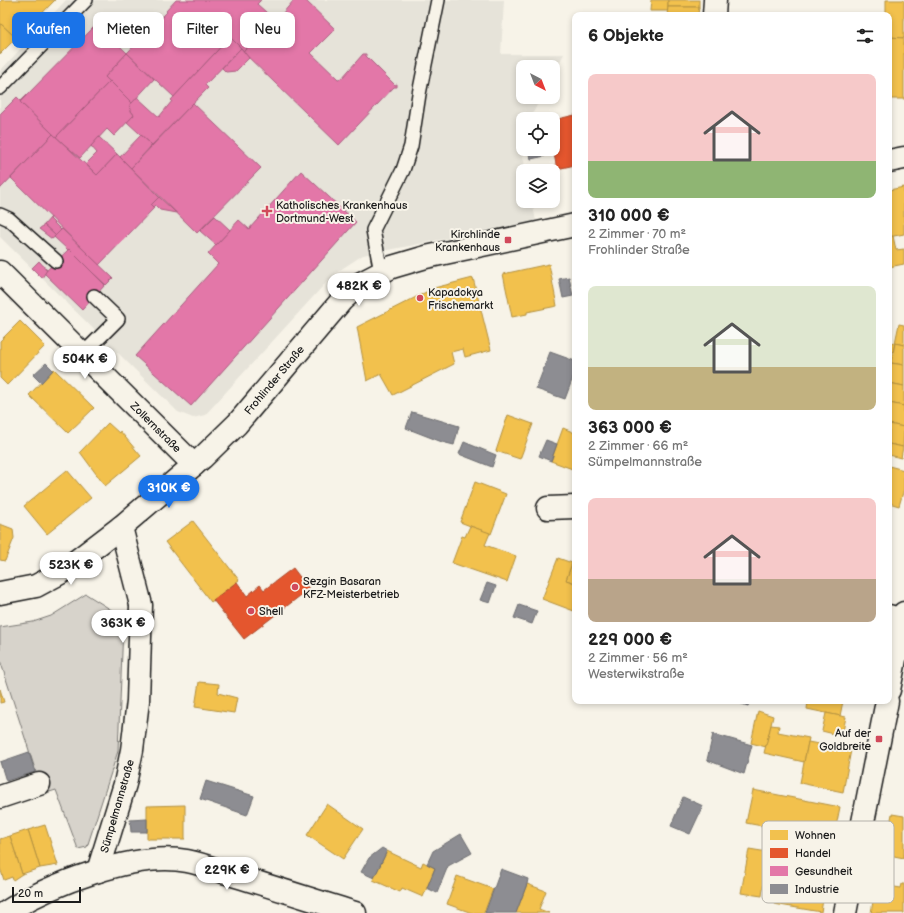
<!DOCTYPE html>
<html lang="de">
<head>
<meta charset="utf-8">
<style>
	:root { --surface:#fff; --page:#f2f2f2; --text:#222; --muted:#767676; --accent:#1a73e8 }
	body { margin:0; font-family:"Balsamiq Sans",sans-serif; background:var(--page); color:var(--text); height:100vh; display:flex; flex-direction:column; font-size:15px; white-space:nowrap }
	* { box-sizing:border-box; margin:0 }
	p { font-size:13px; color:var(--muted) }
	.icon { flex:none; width:22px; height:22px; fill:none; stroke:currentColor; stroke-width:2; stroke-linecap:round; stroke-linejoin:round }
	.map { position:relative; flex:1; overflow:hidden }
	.panel { position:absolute; left:572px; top:12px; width:320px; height:692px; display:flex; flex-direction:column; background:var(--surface); border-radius:8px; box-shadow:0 2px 6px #0003 }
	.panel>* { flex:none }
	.hud { position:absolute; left:12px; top:12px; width:380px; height:36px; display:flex; gap:8px }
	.needle { width:26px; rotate:138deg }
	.buttons { position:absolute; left:516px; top:60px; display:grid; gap:8px }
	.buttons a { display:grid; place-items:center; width:44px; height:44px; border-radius:8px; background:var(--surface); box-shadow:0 2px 6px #0003; font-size:20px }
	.scale { position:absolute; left:12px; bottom:10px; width:69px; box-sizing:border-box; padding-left:4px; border:2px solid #1c1c1c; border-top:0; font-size:11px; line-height:14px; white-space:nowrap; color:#1c1c1c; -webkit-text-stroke:3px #f7f3e8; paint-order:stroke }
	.price { position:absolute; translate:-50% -34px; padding:0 9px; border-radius:14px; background:#fff; color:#222; font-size:13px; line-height:26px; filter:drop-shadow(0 1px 2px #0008) }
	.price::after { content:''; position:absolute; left:50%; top:24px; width:12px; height:9px; margin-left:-6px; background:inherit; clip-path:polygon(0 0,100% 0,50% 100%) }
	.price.active { background:var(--accent); color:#fff }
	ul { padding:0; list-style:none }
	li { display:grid; align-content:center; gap:8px; height:212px; padding:0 16px }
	li span { display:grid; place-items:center; height:124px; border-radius:8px; color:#555 }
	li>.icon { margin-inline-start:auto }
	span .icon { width:72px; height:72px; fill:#fffc; stroke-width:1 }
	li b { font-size:17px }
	h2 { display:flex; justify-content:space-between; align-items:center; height:48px; padding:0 16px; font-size:17px }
	.pill { padding:0 14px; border-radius:8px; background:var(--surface); box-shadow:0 2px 6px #0003; font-size:14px; line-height:36px }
	.pill.active { background:var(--accent); color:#fff }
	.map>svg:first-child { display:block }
</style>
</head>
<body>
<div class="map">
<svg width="904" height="913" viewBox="0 0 904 913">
	<rect width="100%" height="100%" fill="#f7f3e8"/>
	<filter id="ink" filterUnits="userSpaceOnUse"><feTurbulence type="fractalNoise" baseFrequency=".025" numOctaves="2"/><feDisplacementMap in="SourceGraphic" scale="8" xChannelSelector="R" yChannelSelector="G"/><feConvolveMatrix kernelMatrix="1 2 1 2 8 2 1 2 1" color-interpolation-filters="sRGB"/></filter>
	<g filter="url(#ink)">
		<path fill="#e6e3d9" d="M66 0H504L501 54H564L553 75V67H523V97H541L530 119H523V131L519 139 526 171H523V201H532L536 221 363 255 334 274 205 415 193 418 178 412 0 237V71Z"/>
		<path fill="#d7d3cb" stroke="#7a7874" d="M86 594 121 616 123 627 118 751 87 847 78 849 56 790 43 794 0 660V627L33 622 51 616Z"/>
		<g fill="#f2c14e" stroke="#b2903f">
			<path d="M2 0H55L17 39 0 23V2Z"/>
			<path d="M651 0H668V11H650Z"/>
			<rect x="668" y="0" width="31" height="7"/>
			<path d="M886 0H904V38L889 37V15H886Z"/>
			<path d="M668 7H699L698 15H667Z"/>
			<path d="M0 23 16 38 0 54Z"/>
			<path d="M889 37 904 38V99H889Z"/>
			<path d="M904 187V234L889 237V190Z"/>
			<path d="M893 236 896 250 904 249V264L889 267V237Z"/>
			<path d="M549 264 557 306 527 312V314L512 317 503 274Z"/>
			<path d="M473 278 491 350 465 357 463 349 451 352 454 364 393 395 381 374 367 381 357 327 434 288Z"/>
			<path d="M20 321 45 346 7 385 0 378V341Z"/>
			<path d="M899 324 904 325V345L895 343Z"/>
			<path d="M889 342 895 343 893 352 889 351Z"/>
			<path d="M895 343 904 345V365L891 363Z"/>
			<path d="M891 363 904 365V386L889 383Z"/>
			<path d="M54 369 94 408 68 433 29 395Z"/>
			<path d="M889 383 904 386V406L889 403Z"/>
			<path d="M889 403 904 406V427L889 424Z"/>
			<path d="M508 415 533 424 520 459 496 451Z"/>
			<path d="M108 423 119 433 120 431 141 456 105 486 80 452Z"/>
			<path d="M889 424 904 427 903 447 889 444Z"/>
			<path d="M563 428 575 433V470L551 461Z"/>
			<path d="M889 444 903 447 901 458 889 455Z"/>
			<path d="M889 466 904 470V489L899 506 889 503Z"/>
			<path d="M67 470 91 498 47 534 24 506Z"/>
			<path d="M475 482 506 494 491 534 460 522Z"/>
			<path d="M193 521 239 580 211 602 165 542Z"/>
			<path d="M0 524 13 529 14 538 5 561 0 560Z"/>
			<path d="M470 526 490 533 485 545 516 556 507 582 452 563 462 536 465 537Z"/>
			<path d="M575 554V583L566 580Z"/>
			<path d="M558 558 572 563 566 580 575 583 574 611 542 599Z"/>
			<path d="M199 682 219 684 218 693 237 698 234 713 195 707Z"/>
			<path d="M0 689 4 702 0 703Z"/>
			<path d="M808 701H843L840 716 807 709Z"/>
			<path d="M758 711 773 716 766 747 751 743Z"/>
			<path d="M826 713 846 717 842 736 822 731Z"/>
			<path d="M771 725 779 726 778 732 809 738 804 762 764 753Z"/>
			<path d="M808 742 851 750 843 792 800 783Z"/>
			<path d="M753 790 840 807 831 851 787 844 789 831 746 823Z"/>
			<path d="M327 804 363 829 343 859 307 835Z"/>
			<path d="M185 805V839H147V806Z"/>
			<path d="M892 814 904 816V858L884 854Z"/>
			<path d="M45 825 58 865 40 868 28 830Z"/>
			<path d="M28 830 40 868 22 874 10 836Z"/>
			<path d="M10 836 22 874 13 880 12 877 4 880 0 868V839Z"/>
			<path d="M749 849 786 855 785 861 782 860 778 883 764 881 762 896 741 893Z"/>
			<path d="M387 851 421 867 423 862 435 868 423 897 402 888 400 892 373 880Z"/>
			<path d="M782 860 828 868 821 912 774 904Z"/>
			<path d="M457 876 493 889 484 913H472L447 904Z"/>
			<path d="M527 884 546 891 539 909 549 913H516Z"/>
			<path d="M876 884 901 888 902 884H904V913H871Z"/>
		</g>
		<g fill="#e4572e" stroke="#a84529">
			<path d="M575 115V165L557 169 553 149V120Z"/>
			<path d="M293 568 309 589 244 639 213 600 237 582 247 596 260 585 264 590Z"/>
		</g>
		<g fill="#e377a8" stroke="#a75c7e">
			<path d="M176 0H261L257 4 276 21 244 51 230 37 174 97 127 53 167 12 166 11Z"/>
			<path d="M294 0H305L335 29 311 53 338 79 342 78 363 54H366V56L395 85 397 84V87H394L339 145 243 52 276 21Z"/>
			<path d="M97 24 127 53 105 77 110 81 56 137 20 102Z"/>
			<path d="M230 37 241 48 205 85 208 88 152 145 127 122 134 115 131 111 130 104 137 97 159 117 172 101 171 100Z"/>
			<path d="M241 48 249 58 236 71 226 72 222 68Z"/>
			<path d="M127 53 154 79 132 103 105 77Z"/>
			<path d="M110 81 132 103 130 104 131 111 134 115 114 136 107 129 80 158 56 137Z"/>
			<path d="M17 97 21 101 20 102 53 134 0 189V114Z"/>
			<path d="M193 103 261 168 197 233 131 168Z"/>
			<path d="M53 134 97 175 117 154 159 197 151 205 154 208 99 265 11 178Z"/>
			<path d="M141 135 152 145 131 168 120 157Z"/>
			<path d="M99 137 117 154 97 175 86 164 97 153 91 146Z"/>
			<path d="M301 171 356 222 191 406 135 356 218 264 208 254 216 245 239 220 249 229Z"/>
			<path d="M159 197 171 208 176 213 160 210 155 205 153 207 151 205Z"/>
			<path d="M215 216 230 230 216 245 200 231Z"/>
			<path d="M51 217 50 219 61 230 56 236 44 225Z"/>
			<path d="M44 225 56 236 52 239 39 229Z"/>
			<path d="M62 229 113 278 106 285 54 237Z"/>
			<path d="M69 249 105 285 82 310 44 273Z"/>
			<path d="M39 261 47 270 42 278 32 268Z"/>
		</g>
		<g fill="#8d8d92" stroke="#6b6b6f">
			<path d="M529 149H543L545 156 531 159Z"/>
			<path d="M569 277 573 296 563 298 559 279Z"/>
			<path d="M550 352 575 361V372L565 399 536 389Z"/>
			<path d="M46 363 53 370 41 383 33 375Z"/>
			<path d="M412 412 459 426 454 445 442 442 406 428Z"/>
			<path d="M546 440 557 444 551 461 539 456Z"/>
			<path d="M464 442 496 455 492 467 459 454Z"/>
			<path d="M487 583 496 586 490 603 480 600Z"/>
			<path d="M519 605 537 611 532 624 514 618Z"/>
			<path d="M733 701H750L748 706Z"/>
			<path d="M713 734 752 745 744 774 707 760Z"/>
			<path d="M29 752 35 772 6 781 0 762Z"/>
			<path d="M206 781 254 796 247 815 200 799Z"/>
			<path d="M683 797 703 806 690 834 671 826Z"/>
			<path d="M147 819V832H131L130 820Z"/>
			<path d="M461 834 472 853 448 866 437 893 427 888 435 868 427 864 433 851Z"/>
			<path d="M382 848 387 851 374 878 361 872 369 858Z"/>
			<path d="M501 869 528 879 527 884 516 913H485Z"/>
		</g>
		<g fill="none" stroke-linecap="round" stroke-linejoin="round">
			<g stroke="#1c1c1c" stroke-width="16">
				<g id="service">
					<path d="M0 88 86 0"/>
					<path d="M0 215 9 219 56 261"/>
					<path d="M381 272 373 230 403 170 411 146 419 94 438 0"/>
					<path d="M83 354 118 319 94 296"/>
				</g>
			</g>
			<g stroke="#1c1c1c" stroke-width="25">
				<g id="minor">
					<path d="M714 15 715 0"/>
					<path d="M0 272 194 465"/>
					<path d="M548 508 575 507"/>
					<path d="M889 616 903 620"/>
					<path d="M0 797 39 784"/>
					<path d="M98 871 125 784 132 750 138 701 141 605 121 527"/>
					<path d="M5 913C48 885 135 851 187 861 203 864 220 871 236 876 276 888 316 901 355 913"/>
				</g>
			</g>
			<g stroke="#1c1c1c" stroke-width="25">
				<g id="tertiary">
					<path d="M889 690 904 613"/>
					<path d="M845 913 887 701"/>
				</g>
			</g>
			<g stroke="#1c1c1c" stroke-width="25">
				<g id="secondary">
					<path d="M889 161 904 158"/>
					<path d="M0 593 36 586 62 572 121 527 202 458 237 424 342 300 361 283 392 267 426 257 575 225"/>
				</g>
			</g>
			<use href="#service" stroke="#f7f3e8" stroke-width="13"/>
			<use href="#minor" stroke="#f7f3e8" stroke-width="22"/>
			<use href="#tertiary" stroke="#f7f3e8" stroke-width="22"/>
			<use href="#secondary" stroke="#f7f3e8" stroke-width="22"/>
		</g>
	</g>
	<g fill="#d1495b" stroke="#f7f3e8" stroke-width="1.5">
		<path d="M265 205h4v4h4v4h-4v4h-4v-4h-4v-4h4z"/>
		<rect x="504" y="236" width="8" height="8" rx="2"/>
		<circle cx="420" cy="298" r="4"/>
		<circle cx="295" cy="587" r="4"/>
		<circle cx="251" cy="611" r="4"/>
		<rect x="875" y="735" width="8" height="8" rx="2"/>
	</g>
	<g text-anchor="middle" stroke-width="4" stroke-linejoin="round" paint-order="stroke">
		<g font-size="11" fill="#1c1c1c" stroke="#f7f3e8" text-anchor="start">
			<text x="276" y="209">Katholisches Krankenhaus<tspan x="276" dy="13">Dortmund-West</tspan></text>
			<text x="500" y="238" text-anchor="end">Kirchlinde<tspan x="500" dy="13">Krankenhaus</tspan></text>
			<text x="428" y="296">Kapadokya<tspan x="428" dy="13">Frischemarkt</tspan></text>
			<text x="303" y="585">Sezgin Basaran<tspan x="303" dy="13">KFZ-Meisterbetrieb</tspan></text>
			<text x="259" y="615">Shell</text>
			<text x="871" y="737" text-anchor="end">Auf der<tspan x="871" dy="13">Goldbreite</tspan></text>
		</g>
		<g font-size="11" fill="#1c1c1c" stroke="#f7f3e8">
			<text transform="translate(274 380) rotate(-50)" y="4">Frohlinder Straße</text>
			<text transform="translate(156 427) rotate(45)" y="4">Zollernstraße</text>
			<text transform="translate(117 806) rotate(-74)" y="4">Sümpelmannstraße</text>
		</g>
	</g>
	<rect x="762" y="821" width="132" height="82" rx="6" fill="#f7f3e8" stroke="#b5b2ab" stroke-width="1"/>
	<rect x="770" y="830" width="18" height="10" fill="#f2c14e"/>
	<rect x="770" y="848" width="18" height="10" fill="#e4572e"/>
	<rect x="770" y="866" width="18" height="10" fill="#e377a8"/>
	<rect x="770" y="884" width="18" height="10" fill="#8d8d92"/>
	<g font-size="11" fill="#1c1c1c">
		<text x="795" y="839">Wohnen</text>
		<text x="795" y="857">Handel</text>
		<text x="795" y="875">Gesundheit</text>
		<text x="795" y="893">Industrie</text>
	</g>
</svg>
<div class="buttons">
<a><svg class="needle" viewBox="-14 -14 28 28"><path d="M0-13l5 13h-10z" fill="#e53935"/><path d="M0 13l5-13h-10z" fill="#767676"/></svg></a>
<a><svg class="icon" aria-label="locate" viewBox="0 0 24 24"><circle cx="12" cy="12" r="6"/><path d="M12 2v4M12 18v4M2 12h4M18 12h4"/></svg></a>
<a><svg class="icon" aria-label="layers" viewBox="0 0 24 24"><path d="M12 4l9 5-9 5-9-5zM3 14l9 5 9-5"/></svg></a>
</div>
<div class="scale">20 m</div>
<b class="price" style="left:359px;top:307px">482K €</b>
<b class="price" style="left:85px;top:380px">504K €</b>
<b class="price active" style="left:169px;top:509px">310K €</b>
<b class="price" style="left:71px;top:586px">523K €</b>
<b class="price" style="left:123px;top:644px">363K €</b>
<b class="price" style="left:227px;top:891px">229K €</b>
<div class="hud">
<a class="pill active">Kaufen</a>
<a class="pill">Mieten</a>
<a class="pill">Filter</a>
<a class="pill">Neu</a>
</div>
<section class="panel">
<h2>6 Objekte<svg class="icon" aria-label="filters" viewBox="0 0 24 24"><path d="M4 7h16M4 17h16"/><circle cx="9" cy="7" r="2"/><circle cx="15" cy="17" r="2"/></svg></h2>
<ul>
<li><span style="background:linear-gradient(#f6c9c9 70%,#8fb573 0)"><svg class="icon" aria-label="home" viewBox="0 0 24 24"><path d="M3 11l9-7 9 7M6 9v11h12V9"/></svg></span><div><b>310 000 €</b><p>2 Zimmer · 70 m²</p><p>Frohlinder Straße</p></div></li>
<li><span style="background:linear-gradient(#dfe7d0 65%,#c2b280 0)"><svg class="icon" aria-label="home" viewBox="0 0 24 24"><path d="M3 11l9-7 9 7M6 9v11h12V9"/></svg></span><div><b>363 000 €</b><p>2 Zimmer · 66 m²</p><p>Sümpelmannstraße</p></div></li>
<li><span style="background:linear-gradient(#f6c9c9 65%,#b9a48a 0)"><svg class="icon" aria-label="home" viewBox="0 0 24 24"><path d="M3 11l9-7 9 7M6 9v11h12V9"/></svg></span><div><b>229 000 €</b><p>2 Zimmer · 56 m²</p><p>Westerwikstraße</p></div></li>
</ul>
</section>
</div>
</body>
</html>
